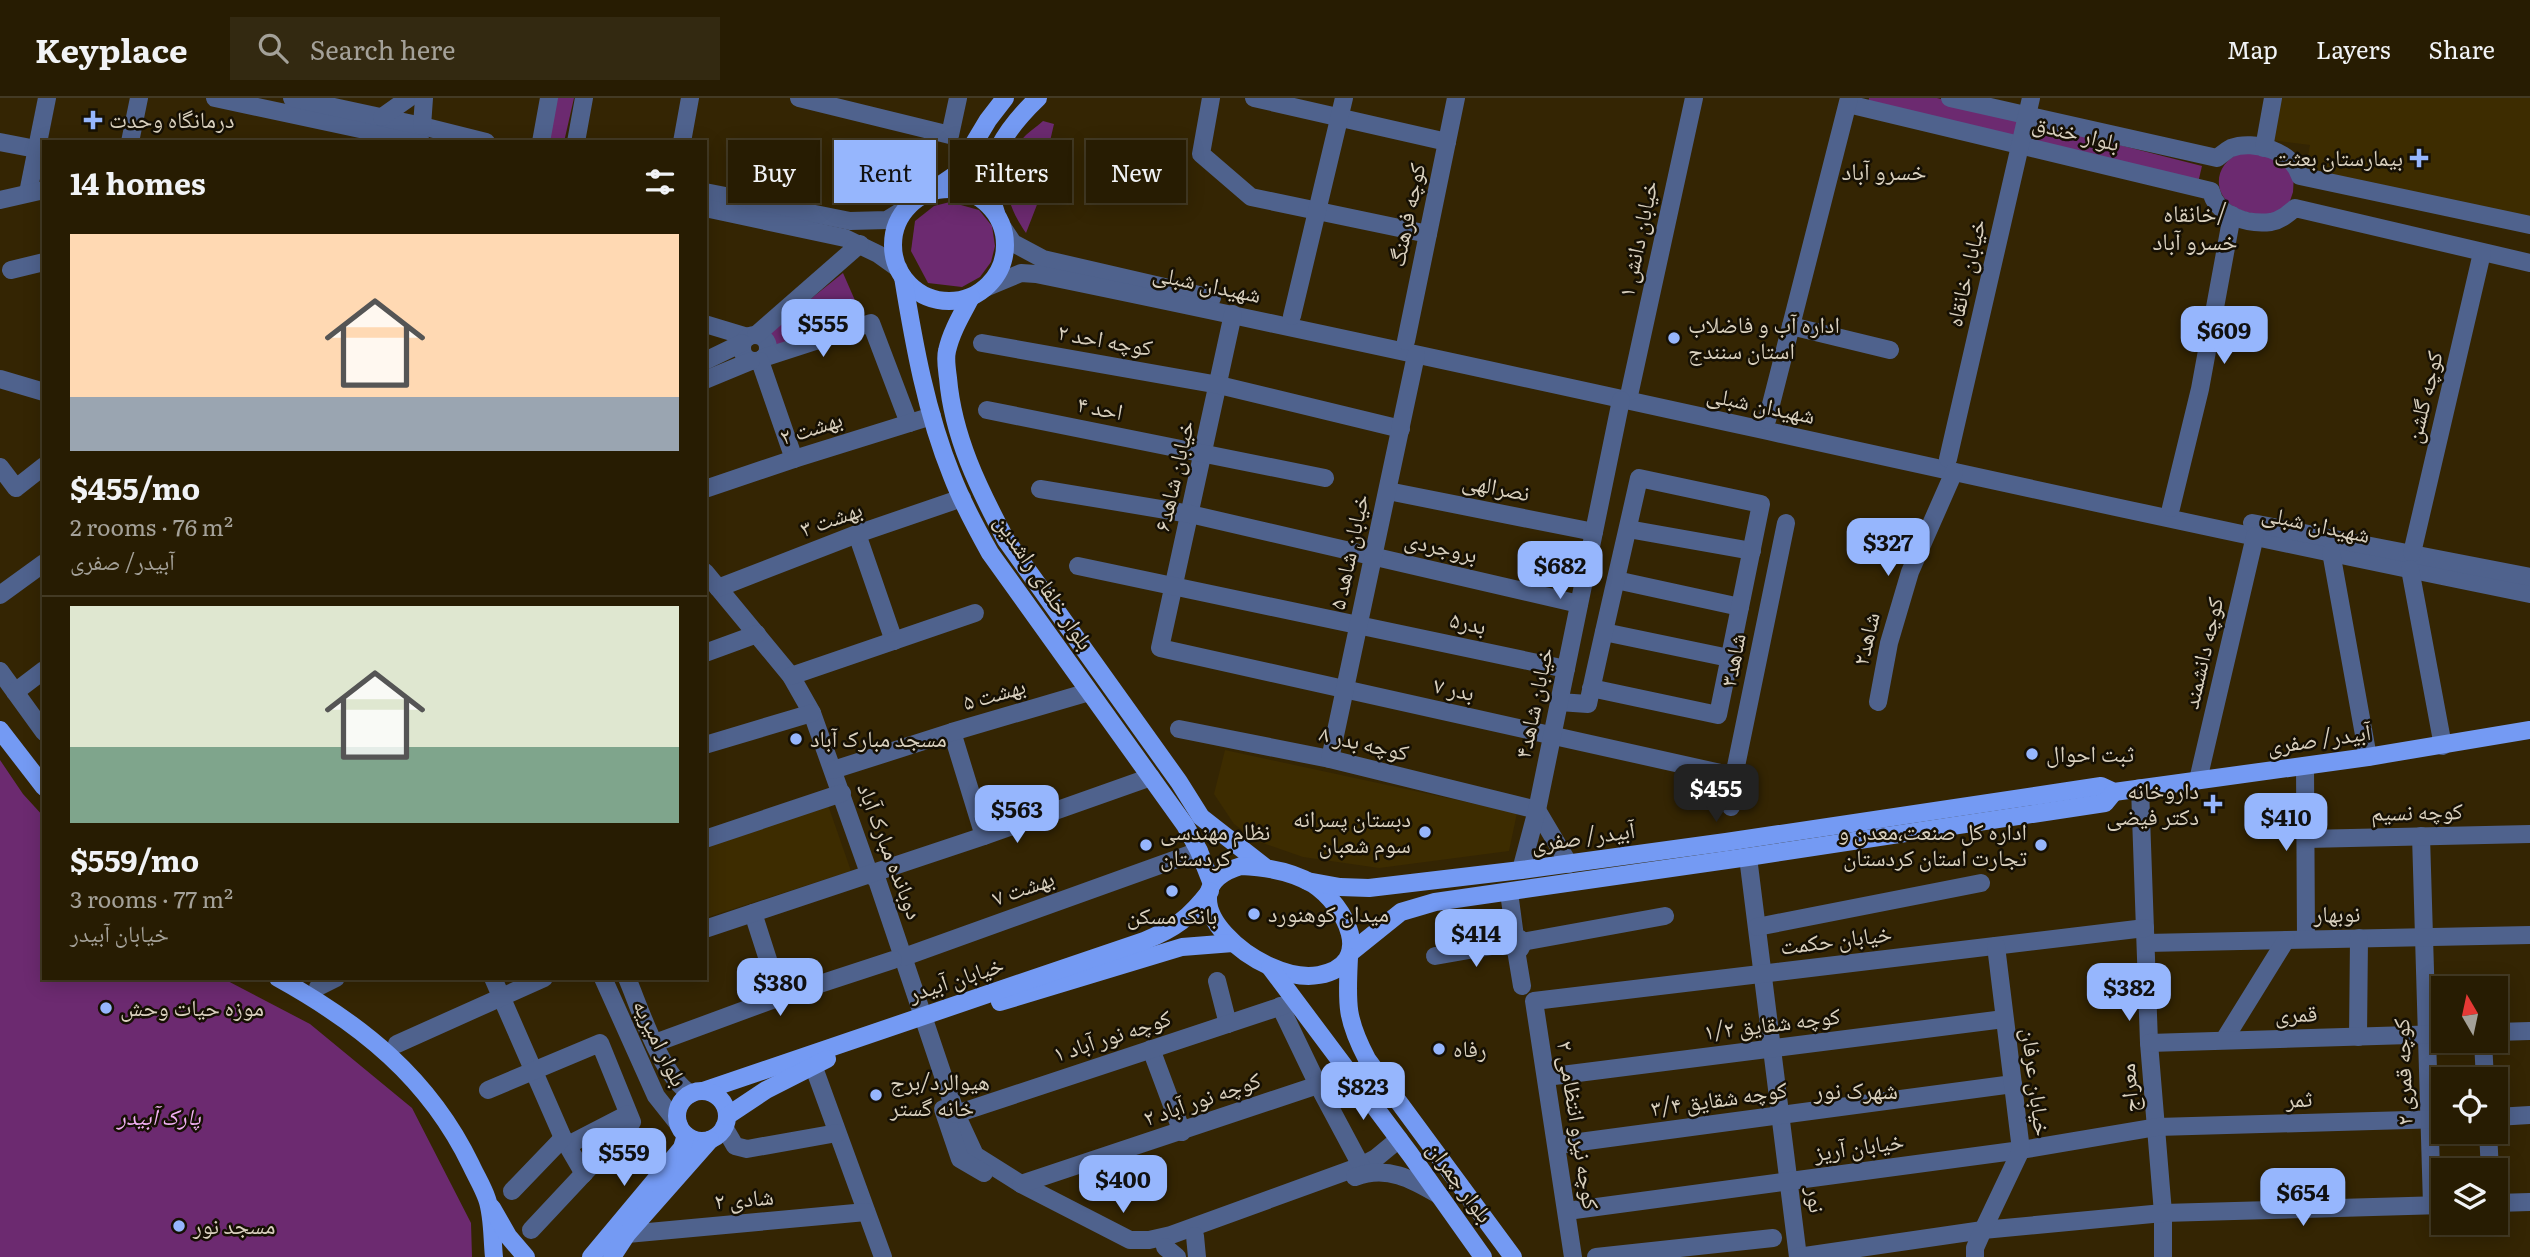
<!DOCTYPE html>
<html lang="en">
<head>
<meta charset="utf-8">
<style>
	:root { --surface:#271c02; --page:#332911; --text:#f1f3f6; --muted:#a4a199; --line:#433a24; --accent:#96b6fd }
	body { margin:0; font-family:Literata,"Noto Naskh Arabic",serif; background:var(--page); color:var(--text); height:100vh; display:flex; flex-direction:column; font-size:26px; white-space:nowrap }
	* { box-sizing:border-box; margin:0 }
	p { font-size:23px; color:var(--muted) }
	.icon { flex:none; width:38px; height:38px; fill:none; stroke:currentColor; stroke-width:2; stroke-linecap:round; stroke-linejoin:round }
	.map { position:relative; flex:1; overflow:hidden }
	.details { position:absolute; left:42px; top:42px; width:665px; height:840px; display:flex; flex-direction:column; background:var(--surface); border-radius:0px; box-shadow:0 4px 18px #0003,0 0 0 2px var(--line) }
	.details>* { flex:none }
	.top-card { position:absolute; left:728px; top:42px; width:665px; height:63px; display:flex; gap:14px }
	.needle { width:46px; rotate:351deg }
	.controls { position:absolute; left:2431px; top:878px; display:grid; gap:14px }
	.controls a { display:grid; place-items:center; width:77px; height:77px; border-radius:0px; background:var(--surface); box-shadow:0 4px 18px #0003,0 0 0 2px var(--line); font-size:35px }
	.price { position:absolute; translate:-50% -60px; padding:0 16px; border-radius:14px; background:var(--accent); color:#111; font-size:23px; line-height:46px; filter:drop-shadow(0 2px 4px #0008) }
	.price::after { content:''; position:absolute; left:50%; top:42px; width:21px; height:16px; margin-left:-10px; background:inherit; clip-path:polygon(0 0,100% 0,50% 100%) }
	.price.selected { background:#222; color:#fff }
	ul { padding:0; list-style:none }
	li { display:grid; align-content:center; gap:14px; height:371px; padding:0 28px }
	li+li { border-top:2px solid var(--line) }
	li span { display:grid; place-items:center; height:217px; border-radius:0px; color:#555 }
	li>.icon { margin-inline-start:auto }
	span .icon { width:126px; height:126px; fill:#fffc; stroke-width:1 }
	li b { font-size:30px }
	h2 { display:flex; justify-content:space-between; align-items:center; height:84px; padding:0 28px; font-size:30px }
	.pill { padding:0 24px; border-radius:0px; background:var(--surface); box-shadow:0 4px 18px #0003,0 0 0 2px var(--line); font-size:24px; line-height:63px }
	.pill.selected { background:var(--accent); color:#111 }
	header { display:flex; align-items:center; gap:42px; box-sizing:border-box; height:98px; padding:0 35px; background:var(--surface); border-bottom:2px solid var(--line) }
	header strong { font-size:33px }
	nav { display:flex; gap:38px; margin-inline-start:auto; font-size:24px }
	.search { width:490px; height:63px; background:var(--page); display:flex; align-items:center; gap:18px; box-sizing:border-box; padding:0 24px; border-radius:0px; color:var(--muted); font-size:26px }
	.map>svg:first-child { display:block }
</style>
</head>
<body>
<header>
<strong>Keyplace</strong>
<div class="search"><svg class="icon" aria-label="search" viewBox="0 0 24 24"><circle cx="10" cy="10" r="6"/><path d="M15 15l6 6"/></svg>Search here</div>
<nav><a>Map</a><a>Layers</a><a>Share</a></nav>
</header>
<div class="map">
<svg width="2530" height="1159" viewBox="0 0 2530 1159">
	<rect width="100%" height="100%" fill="#342503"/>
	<g fill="#3d2c00">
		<path d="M2280 0H2530V123L2305 73 2310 47 2271 42Z"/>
		<path d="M1225 652 1517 715 1509 753 1379 770 1303 759 1257 743 1234 726 1214 696Z"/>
		<path d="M828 707 851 773 705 820V748Z"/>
	</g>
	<g fill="#6c2a70">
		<path d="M553 0H574L564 44H546Z"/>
		<path d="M1869 0H1937L2019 20 2014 42 1868 6Z"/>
		<path d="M1043 23 1054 26 1044 69 1045 86 1026 135C1004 104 996 68 1026 37 1031 32 1038 28 1043 23Z"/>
		<path d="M2037 26 2202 68 2197 89 2032 47Z"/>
		<path d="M2242 54H2263L2294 76 2293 94 2288 109C2282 111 2274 118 2267 118 2263 119 2255 116 2251 115 2213 109 2207 68 2242 54Z"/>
		<path d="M950 104 979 112 992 128 995 148 991 164 980 179 962 189 928 185 911 153 915 123 934 108Z"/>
		<path d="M843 175 864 223 774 252 768 235Z"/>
		<path d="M0 662 23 696 44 719V880H222L310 926 412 1010 471 1125 472 1159H0Z"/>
	</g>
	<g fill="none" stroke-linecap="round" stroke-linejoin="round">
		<g stroke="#4f628d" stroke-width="18">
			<path d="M215 0 421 44"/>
			<path d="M292 0 422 28 486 44"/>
			<path d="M799 0 950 37 958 0"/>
			<path d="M1211 0 1201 56 1251 99 1428 136"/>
			<path d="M1254 0 1447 44"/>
			<path d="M1950 0 2217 60C2221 57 2227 52 2231 50 2254 41 2293 54 2300 78L2530 127"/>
			<path d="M1848 6 2211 93C2216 117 2248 127 2271 124 2281 122 2288 116 2295 110L2530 165"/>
			<path d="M382 19 409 0"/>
			<path d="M422 28 424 0"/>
			<path d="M0 44 36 51"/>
			<path d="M130 44 139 0"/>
			<path d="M541 44 549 0"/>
			<path d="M576 44 584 0"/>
			<path d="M682 44 690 0"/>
			<path d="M2264 50 2273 0"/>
			<path d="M705 94 850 123 887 122 908 109"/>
			<path d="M28 95 47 0"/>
			<path d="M0 102 44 92"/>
			<path d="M705 110 845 140 878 156 899 171"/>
			<path d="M1003 130 1013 145 1043 161 1212 200"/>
			<path d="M11 172 44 164"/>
			<path d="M985 190 1021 175 1036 176C1535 278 2031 395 2530 496"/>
			<path d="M1233 216 1160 550 1734 678"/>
			<path d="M1292 218 1344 0"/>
			<path d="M705 226 748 239"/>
			<path d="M1791 228 1890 252"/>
			<circle cx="755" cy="250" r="13"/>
			<path d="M756 237 860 146"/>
			<path d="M1406 243 1456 0"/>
			<path d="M982 245 1219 287 1401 331"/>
			<path d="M763 260 871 225 909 325"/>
			<path d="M705 263 742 245"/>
			<path d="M760 263 794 361"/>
			<path d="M0 281 44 294"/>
			<path d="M705 282 751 263"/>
			<path d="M1630 293 1694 0"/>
			<path d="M987 312 1325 380"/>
			<path d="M1767 322 1849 0"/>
			<path d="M1948 361 2031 0"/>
			<path d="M0 369 16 390 44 368"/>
			<path d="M705 391 794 361 932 318"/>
			<path d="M1040 391 1190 416 1579 506"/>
			<path d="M1388 393 1594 434"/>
			<path d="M2171 410 2200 291 2232 117"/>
			<path d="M2252 425 2530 479"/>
			<path d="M1628 431 1752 453"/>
			<path d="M857 436 894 543"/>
			<path d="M2331 454 2368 659"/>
			<path d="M2412 455 2482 155"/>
			<path d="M1078 468 1566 571"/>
			<path d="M2410 471 2443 648"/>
			<path d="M705 474 791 578 812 615 869 775 877 782 956 1016 975 1057 1021 1086 1130 1142H1149L1171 1137 1361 1068 1376 1060 1399 1041"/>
			<path d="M1616 482 1740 509"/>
			<path d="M718 490 857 436 962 400"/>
			<path d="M0 497 44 465"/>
			<path d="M1604 534 1729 560"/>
			<path d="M705 555 757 536"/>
			<path d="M0 573 44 634"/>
			<path d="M791 578 975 515"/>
			<path d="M15 594 44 572"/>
			<path d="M1559 604 1588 606C1604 531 1622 456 1639 380L1761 406 1718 617 1591 590"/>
			<path d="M1878 604 1889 545 1910 474 1954 374"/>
			<path d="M1179 631 1330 661 1537 712"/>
			<path d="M952 634 984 738"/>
			<path d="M705 647 812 615"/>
			<path d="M1330 661 1416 257"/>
			<path d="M2305 668 2306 841"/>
			<path d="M833 672 952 634 1089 594"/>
			<path d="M2198 682 2255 438"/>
			<path d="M2140 690 2149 945 2163 1115V1159"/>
			<path d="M1731 709 1734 678 1786 425"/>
			<path d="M1537 712 1569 766"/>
			<path d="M2421 738 2432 1107"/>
			<path d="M705 741 842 695"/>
			<path d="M2306 741 2530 736"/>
			<path d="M1748 759 1798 1159"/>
			<path d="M1521 772 1537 712 1621 302"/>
			<path d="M1509 794 1515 839"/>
			<path d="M753 815 780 899"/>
			<path d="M1757 829 1981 785"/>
			<path d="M705 831 984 738 1151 679"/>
			<path d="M1522 844 1665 818"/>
			<path d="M2146 845 2530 837"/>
			<path d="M1520 851 1522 847 1520 841 1512 840 1510 848 1516 852 1522 888"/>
			<path d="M1435 858 1509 845"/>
			<path d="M904 859 1199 753"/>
			<path d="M493 880 563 1040 584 1076"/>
			<path d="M603 880 656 998 679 1027"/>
			<path d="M627 880C641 913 661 978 691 996"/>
			<path d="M1217 883 1228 926"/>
			<path d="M318 889 336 880"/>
			<path d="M1280 908 1318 987 1365 1075"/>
			<path d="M2496 934 2530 933"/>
			<path d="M2358 939 2359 840"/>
			<path d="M2224 942 2286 842"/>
			<path d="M2483 943 2485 982"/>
			<path d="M655 945 780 899 893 862"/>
			<path d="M2149 945 2443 936"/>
			<path d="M397 946 544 880"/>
			<path d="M1151 951 1182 1034"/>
			<path d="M813 967 883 1159"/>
			<path d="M1546 979 2004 921"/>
			<path d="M488 992 600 945 632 1024 531 1132"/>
			<path d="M943 1011 960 1061 984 1075"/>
			<path d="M956 1016 1285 907"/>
			<path d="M2496 1019 2530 1017"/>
			<path d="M724 1029 735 1048 747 1051 837 1035"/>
			<path d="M2488 1034 2490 1073"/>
			<path d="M568 1047 628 1016"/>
			<path d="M1557 1047 2013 986"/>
			<path d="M1355 1079C1387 1067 1412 1081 1439 1097"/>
			<path d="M1021 1086 1318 987"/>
			<path d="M512 1093 563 1040"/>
			<path d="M2496 1105 2530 1104"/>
			<path d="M1567 1113 2021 1052 2157 1029 2443 1021"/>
			<path d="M627 1136 866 1114"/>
			<path d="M1195 1138 1197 1159"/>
			<path d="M1165 1149 1177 1159"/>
			<path d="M1573 1159 1534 903 2145 830"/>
			<path d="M1596 1159 1773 1140"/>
			<path d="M1798 1159 1983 1132 2163 1115 2443 1107"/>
			<path d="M1975 1159V1150L1983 1132 2021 1052 1996 848"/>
		</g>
		<g stroke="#749af3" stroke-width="18">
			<circle cx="949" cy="147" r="56"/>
			<path d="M933 92 955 77 988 22 1005 0"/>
			<path d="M996 115C993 105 988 94 989 83 991 51 1016 21 1038 0"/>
			<path d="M903 179C914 246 926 314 952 378 962 404 976 430 990 455L1185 727 1199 753 1212 786"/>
			<path d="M971 199C962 216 951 234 947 253 945 261 947 272 948 280 953 339 979 391 1006 442L1179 684 1201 719 1265 769"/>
			<path d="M0 632 44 689"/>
			<path d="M1241 768C1266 769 1291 773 1313 786 1345 807 1377 866 1319 877 1260 888 1154 794 1241 768Z"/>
			<path d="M1307 783 1340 789 1369 790 1521 772 1726 744 2101 688 2114 694 2368 659 2530 632"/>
			<path d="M1350 855 1401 814 1435 804 1748 759 2105 705 2114 694"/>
			<path d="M1349 859C1347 905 1345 919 1367 961L1513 1159"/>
			<path d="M1270 869 1410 1056 1483 1159"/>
			<path d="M278 880C361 926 429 980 471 1067 476 1078 483 1089 487 1101 493 1118 492 1141 494 1159"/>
			<path d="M1000 904 1182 849 1233 845"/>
			<path d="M703 993 1144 843C1176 830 1189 820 1210 793"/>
			<circle cx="702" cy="1018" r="25"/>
			<path d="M727 1018 766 992 827 961"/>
			<path d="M492 1110 508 1138 526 1159"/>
			<path d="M591 1159 682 1050 686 1037"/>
			<path d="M612 1159 627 1136 710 1042"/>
		</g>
	</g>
	<g fill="#96b6fd" stroke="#161004" stroke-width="2.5">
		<path d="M89.5 11.5h7v7h7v7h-7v7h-7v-7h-7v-7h7z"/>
		<path d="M2415.5 49.5h7v7h7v7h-7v7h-7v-7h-7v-7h7z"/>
		<circle cx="1674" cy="240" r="7"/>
		<circle cx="796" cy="641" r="7"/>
		<circle cx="2032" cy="656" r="7"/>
		<path d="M2209.5 695.5h7v7h7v7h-7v7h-7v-7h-7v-7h7z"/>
		<circle cx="1425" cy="734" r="7"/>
		<circle cx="1146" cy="747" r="7"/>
		<circle cx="2041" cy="747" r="7"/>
		<circle cx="1172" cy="793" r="7"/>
		<circle cx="1254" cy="816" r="7"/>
		<circle cx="106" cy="910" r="7"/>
		<circle cx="1439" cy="951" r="7"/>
		<circle cx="876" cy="997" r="7"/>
		<circle cx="179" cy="1128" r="7"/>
	</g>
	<g text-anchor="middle" stroke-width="5" stroke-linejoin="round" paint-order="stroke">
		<g font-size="23" fill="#d9d0be" stroke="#161004" text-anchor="start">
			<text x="109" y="30">درمانگاه وحدت</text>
			<text x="2403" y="68" text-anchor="end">بیمارستان بعثت</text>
			<text x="1688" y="235">اداره آب و فاضلاب<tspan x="1688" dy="26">استان سنندج</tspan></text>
			<text x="810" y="649">مسجد مبارک آباد</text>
			<text x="2046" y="664">ثبت احوال</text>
			<text x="2199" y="701" text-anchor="end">داروخانه<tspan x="2199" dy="26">دکتر فیضی</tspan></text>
			<text x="1411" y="729" text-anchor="end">دبستان پسرانه<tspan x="1411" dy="26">سوم شعبان</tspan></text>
			<text x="1160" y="742">نظام مهندسی<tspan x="1160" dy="26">کردستان</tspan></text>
			<text x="2027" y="742" text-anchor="end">اداره کل صنعت،معدن و<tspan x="2027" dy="26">تجارت استان کردستان</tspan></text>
			<text x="1268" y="824">میدان کوهنورد</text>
			<text x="1172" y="826" text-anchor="middle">بانک مسکن</text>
			<text x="120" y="918">موزه حیات وحش</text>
			<text x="1453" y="959">رفاه</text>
			<text x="890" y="992">هیوالرد/برج<tspan x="890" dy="26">خانه گستر</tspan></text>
			<text x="193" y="1136">مسجد نور</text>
		</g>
		<g font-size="23" fill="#d9d0be" stroke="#161004">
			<text transform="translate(2076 35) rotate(14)" y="8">بلوار خندق</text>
			<text transform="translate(1407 117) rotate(-78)" y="8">کوچه فرهنگ</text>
			<text transform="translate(1638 141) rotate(-78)" y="8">خیابان دانش ۱</text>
			<text transform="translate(1966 175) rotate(-77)" y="8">خیابان خانقاه</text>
			<text transform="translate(1207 186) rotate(12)" y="8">شهیدان شبلی</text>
			<text transform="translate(1105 242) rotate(10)" y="8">کوچه احد ۲</text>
			<text transform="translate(2424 299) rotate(-76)" y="8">کوچه گلشن</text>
			<text transform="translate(1761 307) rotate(12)" y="8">شهیدان شبلی</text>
			<text transform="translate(1100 310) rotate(11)" y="8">احد ۴</text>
			<text transform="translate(811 330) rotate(-18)" y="8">بهشت ۲</text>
			<text transform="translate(1174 378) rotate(-77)" y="8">خیابان شاهد۶</text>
			<text transform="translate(1496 389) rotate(11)" y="8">نصرالهی</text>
			<text transform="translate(831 421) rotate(-20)" y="8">بهشت ۳</text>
			<text transform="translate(2316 426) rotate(12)" y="8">شهیدان شبلی</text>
			<text transform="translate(1441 449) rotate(13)" y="8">بروجردی</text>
			<text transform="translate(1349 454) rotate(-78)" y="8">خیابان شاهد ۵</text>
			<text transform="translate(1044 484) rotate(56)" y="8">بلوار خلفای راشدین</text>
			<text transform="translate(1468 525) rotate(12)" y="8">بدر۵</text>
			<text transform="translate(1866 541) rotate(-77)" y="8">شاهد۲</text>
			<text transform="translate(2203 555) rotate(-77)" y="8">کوچه دانشمند</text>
			<text transform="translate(1733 562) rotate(-79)" y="8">شاهد۳</text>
			<text transform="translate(1454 591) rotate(12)" y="8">بدر ۷</text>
			<text transform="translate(994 596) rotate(-16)" y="8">بهشت ۵</text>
			<text transform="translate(1534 605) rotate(-78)" y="8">خیابان شاهد۴</text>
			<text transform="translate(2319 641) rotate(-8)" y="8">آبیدر/ صفری</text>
			<text transform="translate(1364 645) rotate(13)" y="8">کوچه بدر ۸</text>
			<text transform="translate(2417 714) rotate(-1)" y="8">کوچه نسیم</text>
			<text transform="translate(1583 739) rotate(-8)" y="8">آبیدر/ صفری</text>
			<text transform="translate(890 753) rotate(69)" y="8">دوبانده مبارک آباد</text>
			<text transform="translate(1023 790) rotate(-20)" y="8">بهشت ۷</text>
			<text transform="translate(2337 816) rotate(-1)" y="8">نوبهار</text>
			<text transform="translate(1836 842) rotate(-7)" y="8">خیابان حکمت</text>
			<text transform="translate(956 881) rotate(-18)" y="8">خیابان آبیدر</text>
			<text transform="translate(2296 916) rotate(-2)" y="8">قمری</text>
			<text transform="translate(1772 926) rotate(-7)" y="8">کوچه شقایق ۱/۲</text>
			<text transform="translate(1112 938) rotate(-18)" y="8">کوچه نور آباد ۱</text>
			<text transform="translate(660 945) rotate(64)" y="8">بلوار امیریه</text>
			<text transform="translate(2403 974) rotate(-92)" y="8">کوچه قمری ۲</text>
			<text transform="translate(2036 984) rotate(83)" y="8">خیابان عرفان</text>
			<text transform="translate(2129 990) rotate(-95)" y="8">معراج</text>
			<text transform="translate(1202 1001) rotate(-19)" y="8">کوچه نور آباد ۲</text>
			<text transform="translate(1719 1001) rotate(-8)" y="8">کوچه شقایق ۳/۴</text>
			<text transform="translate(2299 1001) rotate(-2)" y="8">ثمر</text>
			<text transform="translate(1578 1027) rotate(81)" y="8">کوچه نیرو انتظامی ۲</text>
			<text transform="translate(1859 1049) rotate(-8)" y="8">خیابان آریز</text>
			<text transform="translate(1460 1084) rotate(54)" y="8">بلوار چمران</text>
			<text transform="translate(744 1101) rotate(-5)" y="8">شادی ۲</text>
			<text transform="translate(1816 1102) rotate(83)" y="8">نور</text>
		</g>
		<g font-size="23" font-style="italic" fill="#f1b0f3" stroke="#161004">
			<text x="159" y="1027">پارک آبیدر</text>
		</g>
		<g font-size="24" fill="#d9d0be" stroke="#161004">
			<text x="1884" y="82">خسرو آباد</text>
			<text x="2195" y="124">خانقاه/<tspan x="2195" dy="28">خسرو آباد</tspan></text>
			<text x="1856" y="1001">شهرک نور</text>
		</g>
	</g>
</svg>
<div class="controls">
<a><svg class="needle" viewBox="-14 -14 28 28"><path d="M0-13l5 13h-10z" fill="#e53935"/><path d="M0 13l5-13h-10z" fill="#a4a199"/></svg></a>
<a><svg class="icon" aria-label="locate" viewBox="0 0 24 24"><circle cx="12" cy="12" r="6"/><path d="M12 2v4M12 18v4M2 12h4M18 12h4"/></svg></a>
<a><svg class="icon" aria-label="layers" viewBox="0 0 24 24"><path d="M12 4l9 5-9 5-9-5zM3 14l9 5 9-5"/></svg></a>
</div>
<b class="price" style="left:823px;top:261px">$555</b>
<b class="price" style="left:2224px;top:268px">$609</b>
<b class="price" style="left:1888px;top:480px">$327</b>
<b class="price" style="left:1560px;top:503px">$682</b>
<b class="price selected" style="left:1716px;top:726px">$455</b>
<b class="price" style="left:1017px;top:747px">$563</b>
<b class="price" style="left:2286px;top:755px">$410</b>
<b class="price" style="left:1476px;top:871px">$414</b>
<b class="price" style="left:780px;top:920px">$380</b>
<b class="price" style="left:2129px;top:925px">$382</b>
<b class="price" style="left:1363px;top:1024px">$823</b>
<b class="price" style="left:624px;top:1090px">$559</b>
<b class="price" style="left:1123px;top:1117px">$400</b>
<b class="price" style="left:2303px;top:1130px">$654</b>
<div class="top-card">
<a class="pill">Buy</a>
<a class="pill selected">Rent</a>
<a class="pill">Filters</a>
<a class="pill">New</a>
</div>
<section class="details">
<h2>14 homes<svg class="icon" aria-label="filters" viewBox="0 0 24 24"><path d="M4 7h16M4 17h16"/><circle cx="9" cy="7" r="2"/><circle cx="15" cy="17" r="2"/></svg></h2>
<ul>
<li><span style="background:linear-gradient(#ffd9b3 75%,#9aa5b1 0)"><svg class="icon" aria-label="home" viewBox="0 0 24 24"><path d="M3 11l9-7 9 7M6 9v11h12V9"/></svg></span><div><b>$455/mo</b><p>2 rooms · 76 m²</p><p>آبیدر/ صفری</p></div></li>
<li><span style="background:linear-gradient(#dfe7d0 65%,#7fa58c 0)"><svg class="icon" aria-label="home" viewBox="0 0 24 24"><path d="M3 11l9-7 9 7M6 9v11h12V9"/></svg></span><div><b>$559/mo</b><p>3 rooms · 77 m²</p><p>خیابان آبیدر</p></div></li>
</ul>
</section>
</div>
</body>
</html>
